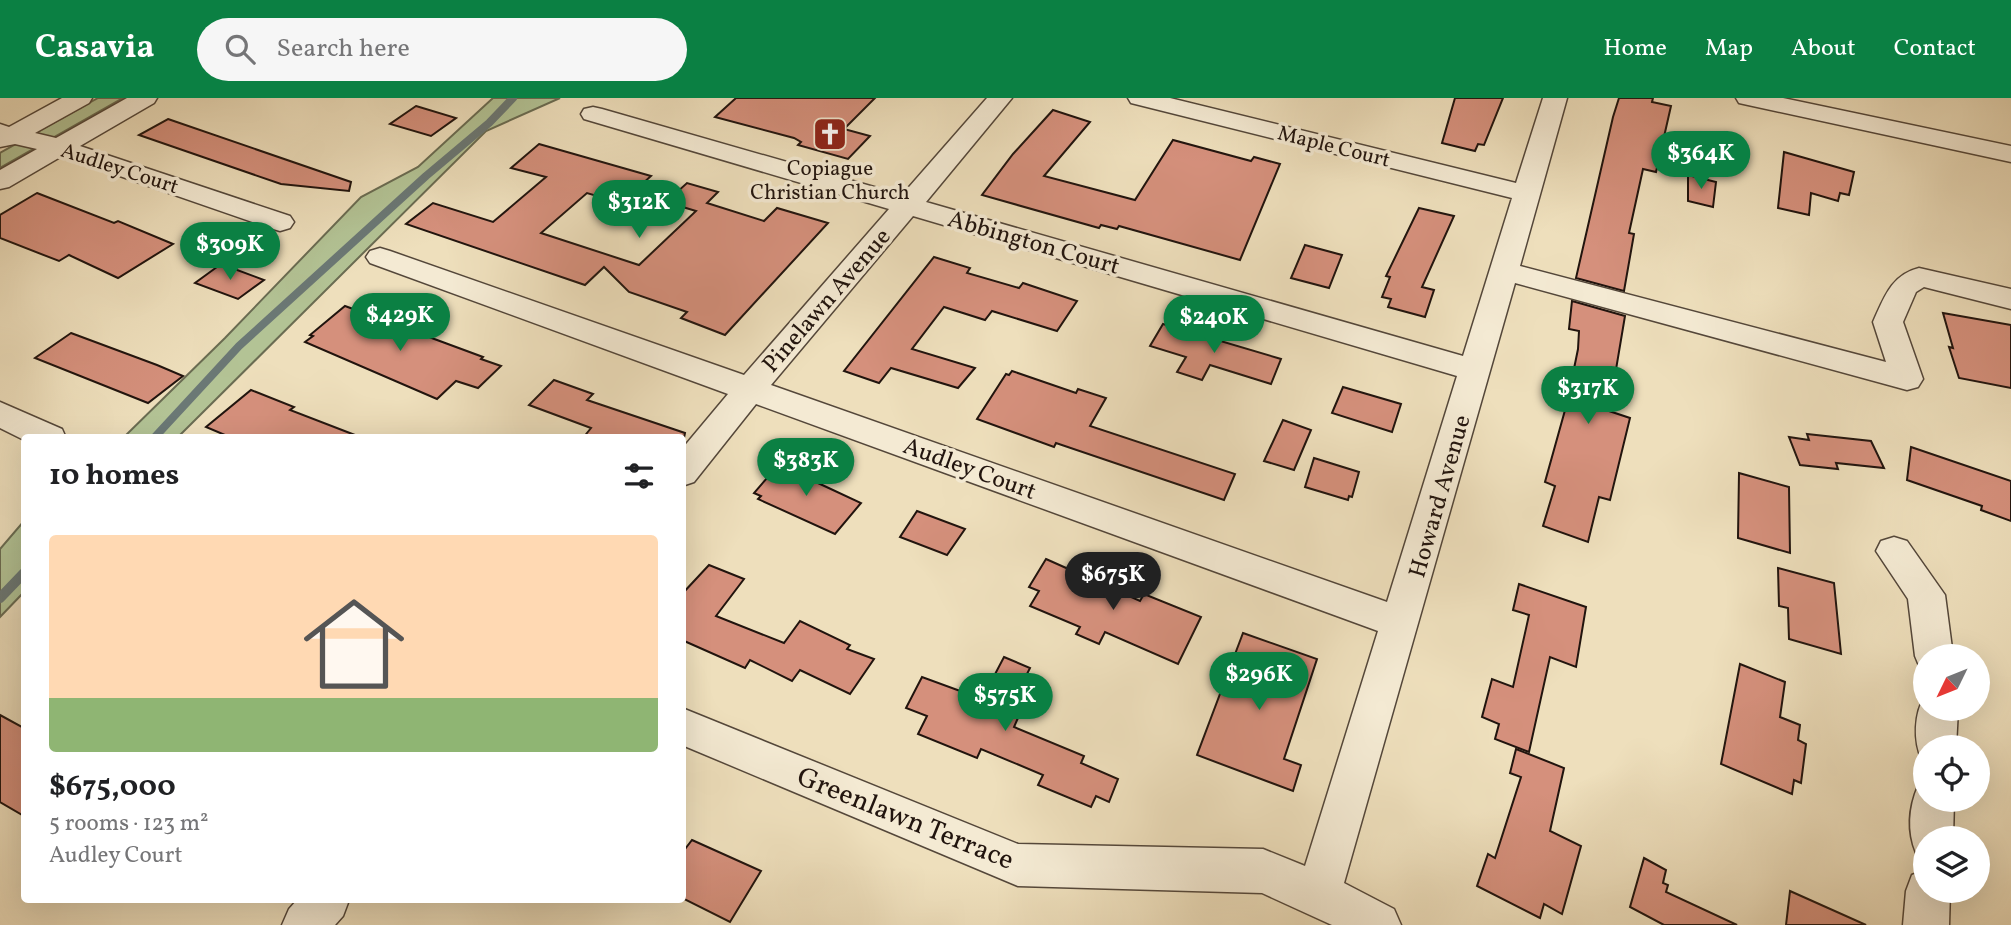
<!DOCTYPE html>
<html lang="en">
<head>
<meta charset="utf-8">
<style>
	:root { --surface:#fff; --page:#f6f6f6; --text:#202124; --muted:#757577; --accent:#0b8043 }
	body { margin:0; font-family:Vollkorn,serif; background:var(--page); color:var(--text); height:100vh; display:flex; flex-direction:column; font-size:26px; white-space:nowrap }
	* { box-sizing:border-box; margin:0 }
	p { font-size:23px; color:var(--muted) }
	.icon { flex:none; width:38px; height:38px; fill:none; stroke:currentColor; stroke-width:2; stroke-linecap:round; stroke-linejoin:round }
	.map { position:relative; flex:1; overflow:hidden }
	.drawer { position:absolute; left:21px; top:336px; width:665px; height:469px; display:flex; flex-direction:column; background:var(--surface); border-radius:7px; box-shadow:0 7px 28px #0002 }
	.drawer>* { flex:none }
	.needle { width:46px; rotate:227deg }
	.controls { position:absolute; left:1913px; top:546px; display:grid; gap:14px }
	.controls a { display:grid; place-items:center; width:77px; height:77px; border-radius:50%; background:var(--surface); box-shadow:0 7px 28px #0002; font-size:35px }
	.price { position:absolute; translate:-50% -60px; padding:0 16px; border-radius:24px; background:var(--accent); color:#fff; font-size:23px; line-height:46px; filter:drop-shadow(0 2px 4px #0008) }
	.price::after { content:''; position:absolute; left:50%; top:42px; width:21px; height:16px; margin-left:-10px; background:inherit; clip-path:polygon(0 0,100% 0,50% 100%) }
	.price.selected { background:#222; color:#fff }
	ul { padding:0; list-style:none }
	li { display:grid; align-content:center; gap:14px; height:371px; padding:0 28px }
	li span { display:grid; place-items:center; height:217px; border-radius:7px; color:#555 }
	li>.icon { margin-inline-start:auto }
	span .icon { width:126px; height:126px; fill:#fffc; stroke-width:1 }
	li b { font-size:30px }
	h2 { display:flex; justify-content:space-between; align-items:center; height:84px; padding:0 28px; font-size:30px }
	header { display:flex; align-items:center; gap:42px; box-sizing:border-box; height:98px; padding:0 35px; background:var(--accent); color:#fff }
	header strong { font-size:33px }
	nav { display:flex; gap:38px; margin-inline-start:auto; font-size:24px }
	.search { width:490px; height:63px; background:var(--page); display:flex; align-items:center; gap:18px; box-sizing:border-box; padding:0 24px; border-radius:38px; color:var(--muted); font-size:26px }
	.map>svg:first-child { display:block }
</style>
</head>
<body>
<header>
<strong>Casavia</strong>
<div class="search"><svg class="icon" aria-label="search" viewBox="0 0 24 24"><circle cx="10" cy="10" r="6"/><path d="M15 15l6 6"/></svg>Search here</div>
<nav><a>Home</a><a>Map</a><a>About</a><a>Contact</a></nav>
</header>
<div class="map">
<svg width="2011" height="827" viewBox="0 0 2011 827">
	<rect width="100%" height="100%" fill="#eedfbc"/>
	<filter id="stains"><feTurbulence type="fractalNoise" baseFrequency=".00286" numOctaves="4"/><feColorMatrix values="0 0 0 0 .2 0 0 0 0 .09 0 0 0 0 .02 0 0 0 .5 -.17"/></filter>
	<radialGradient id="worn" r=".72"><stop offset=".6" stop-color="#630" stop-opacity="0"/><stop offset="1" stop-color="#630" stop-opacity=".3"/></radialGradient>
	<g fill="#b3c395" stroke="#6a6c52" stroke-width="2">
		<path d="M98 0H123L0 70V55Z"/>
		<path d="M493 0H560L486 33 178 339H124L225 240 361 99 418 69Z"/>
		<path d="M24 423V494L0 519V451Z"/>
	</g>
	<g fill="none" stroke-linecap="round" stroke-linejoin="round">
		<path stroke="#6b7875" stroke-width="8" d="M154 340 239 248 426 78 489 25 513 0"/>
		<path stroke="#6b7875" stroke-width="10" d="M0 500 24 475"/>
	</g>
	<g fill="#d5907c" stroke="#21140e" stroke-width="2">
		<path d="M736 0H875L844 31 870 38 848 61 798 47 801 44 794 40 715 19Z"/>
		<path d="M1455 0H1503L1484 47 1478 46 1475 53 1442 45Z"/>
		<path d="M1619 0H1653L1652 4 1671 8 1656 74 1643 71 1629 135 1634 136 1624 193 1576 180 1613 19Z"/>
		<path d="M416 8 456 20 431 38 390 26Z"/>
		<path d="M1053 12 1090 24 1044 78 1135 102 1173 42 1251 63 1254 59 1280 66 1240 162 1119 128 1117 131 1101 127 1099 130 982 97 1013 56Z"/>
		<path d="M168 21 351 84 349 93 281 86 139 37Z"/>
		<path d="M539 46 651 78 621 105 587 95 541 135 639 167 696 113 666 104 687 85 718 94 707 105 764 123 777 110 828 125 725 237 681 220 687 214 629 194 604 169 585 187 406 126 433 105 493 124 546 79 511 70Z"/>
		<path d="M1784 54 1854 74 1849 97 1840 95 1838 103 1811 95 1809 117 1778 110Z"/>
		<path d="M1688 77 1716 84 1713 109 1688 103Z"/>
		<path d="M37 95 114 125 118 123 173 146 118 180 69 157 59 163 0 140V117Z"/>
		<path d="M1419 110 1454 118 1422 189 1434 192 1425 219 1388 209 1391 201 1382 199 1390 179 1386 178Z"/>
		<path d="M1305 147 1342 157 1329 190 1291 180Z"/>
		<path d="M934 159 970 170 967 175 1019 190 1023 185 1077 203 1057 233 992 213 985 222 944 209 912 251 975 270 958 290 891 270 879 285 844 273Z"/>
		<path d="M221 166 264 182 238 201 195 185Z"/>
		<path d="M1572 203 1625 218 1609 313 1630 320 1610 402 1599 399 1588 444 1543 428 1555 388 1545 384 1567 305 1578 251 1579 233 1569 231Z"/>
		<path d="M345 208 483 259 481 261 501 268 478 290 456 283 437 301 305 244 313 238 310 237Z"/>
		<path d="M1943 215 2011 227V290L1959 280 1949 249 1953 250Z"/>
		<path d="M1163 226 1281 261 1271 286 1210 267 1202 282 1177 274 1186 259 1150 248Z"/>
		<path d="M71 235 157 267 183 278 148 305 35 260Z"/>
		<path d="M1012 273 1076 295 1078 291 1106 300 1090 328 1235 376 1224 402 1056 345 1054 349 977 321 1006 276 1009 277Z"/>
		<path d="M554 282 593 296 587 302 685 335 684 340H583L591 330 529 307Z"/>
		<path d="M1343 289 1401 306 1392 334 1332 315Z"/>
		<path d="M251 292 294 309 290 312 355 337V340H232L206 329Z"/>
		<path d="M1283 322 1311 332 1294 372 1264 363Z"/>
		<path d="M1807 336 1871 343 1884 370 1836 365 1838 371 1800 367 1789 339 1809 342Z"/>
		<path d="M1911 349 2011 383V423L1981 412 1982 408 1907 382Z"/>
		<path d="M1314 360 1359 374 1352 399 1349 398 1348 402 1305 389Z"/>
		<path d="M781 364 821 381 818 385 861 405 835 436 758 401 761 398 754 395Z"/>
		<path d="M1739 375 1789 389 1790 455 1738 440Z"/>
		<path d="M917 413 965 431 947 457 900 439Z"/>
		<path d="M1046 461 1140 503 1144 496 1201 519 1178 566 1105 534 1099 546 1076 536 1080 529 1030 508 1039 493 1029 489Z"/>
		<path d="M709 467 744 481 716 518 784 545 800 523 850 547 847 551 874 561 850 596 800 572 792 583 750 562 745 570 682 542V496Z"/>
		<path d="M1778 470 1834 485 1841 556 1789 541 1788 510 1779 508Z"/>
		<path d="M1519 486 1586 509 1576 569 1550 559 1529 654 1495 641 1499 626 1482 619 1492 581 1513 589 1529 517 1513 512Z"/>
		<path d="M1243 535 1317 561 1284 661 1301 667 1293 693 1197 657Z"/>
		<path d="M1004 559 1030 570 1018 594 1028 597 1014 629 1084 658 1081 665 1118 681 1109 704 1096 698 1091 709 1038 687 1043 677 981 651 977 660 918 636 927 618 906 610 922 579 982 601Z"/>
		<path d="M1740 566 1785 584 1780 619 1800 627 1798 642 1806 646 1801 685 1794 682 1792 696 1721 666Z"/>
		<path d="M0 617 24 630V718L0 704Z"/>
		<path d="M1516 651 1564 670 1550 733 1581 748 1562 816 1544 806 1540 820 1477 788 1488 756 1495 760 1521 679 1510 675Z"/>
		<path d="M692 742 761 773 730 824 682 800V755Z"/>
		<path d="M1644 760 1666 772 1663 785 1668 787 1666 794 1737 827H1664L1630 809Z"/>
		<path d="M1790 793 1866 827H1786Z"/>
	</g>
	<g fill="none" stroke-linecap="round" stroke-linejoin="round">
		<g stroke="#54473a" stroke-width="3">
			<g id="minor">
				<path d="M62 0H92L89 5 35 35 56 40 127 0H157L154 5 80 48 290 118 294 124 290 130 280 133 270 130 62 58 9 89 0 91V72L37 51 15 46 0 49V26L9 29Z"/>
				<path d="M987 0H1012L926 104 1463 258 1512 100 1131 5 1128 0H1170L1516 85 1543 0H1567L1520 168 1886 264 1873 224C1884 200 1891 177 1919 170L2011 191V211L1924 189 1916 194 1903 224 1923 281 1918 289 1907 292 1515 185 1344 785 1394 811 1401 827H1332L1262 795 1018 788 682 647V610L1018 746 1263 751 1305 768 1378 533 756 306 694 384 682 388V351L728 296 370 165 366 159 370 153 380 150 390 153 744 277 889 111 584 21 581 16 584 11 593 9 602 11 902 97ZM913 118 1457 278 1387 504 771 287Z"/>
				<path d="M1736 0H1783L2011 48V64L1748 7 1739 5Z"/>
				<path d="M0 304 62 331 66 340H24V342L0 330Z"/>
				<path d="M1894 439 1907 443 1945 497 1953 558H1925V571L1920 570 1915 558 1908 501 1876 453 1881 443Z"/>
				<path d="M1925 598V611H1958L1956 649H1925V663L1922 662C1913 643 1914 615 1925 598Z"/>
				<path d="M1925 685V702H1954L1953 740H1925V758L1916 755C1907 733 1909 709 1918 688Z"/>
				<path d="M1925 772V793H1950L1949 827H1903L1906 793 1912 777Z"/>
				<path d="M297 802H349L343 818 335 827H282L289 811Z"/>
			</g>
		</g>
		<use href="#minor" fill="#f4ead3" fill-rule="evenodd"/>
	</g>
	<defs>
		<g id="church-square" transform="scale(1.75)"><rect x="-9" y="-9" width="18" height="18" rx="4" fill="#8f2418" stroke="#f4ead3"/><path d="M-1.2-6h2.4v3.5h3.3v2.4h-3.3V6h-2.4V-.1h-3.3v-2.4h3.3Z" fill="#fff"/></g>
	</defs>
	<g fill-rule="evenodd">
		<use href="#church-square" x="830" y="36"/>
	</g>
	<g text-anchor="middle" stroke-width="7" stroke-linejoin="round" paint-order="stroke">
		<g font-size="21" fill="#21140e" stroke="#f4ead3">
			<text transform="translate(1334 48) rotate(14)" y="7">Maple Court</text>
			<text transform="translate(120 70) rotate(18)" y="7">Audley Court</text>
		</g>
		<g font-size="21" fill="#21140e" stroke="#f4ead3">
			<text x="830" y="77">Copiague<tspan x="830" dy="24">Christian Church</tspan></text>
		</g>
		<g font-size="24" fill="#21140e" stroke="#f4ead3">
			<text transform="translate(1034 144) rotate(16)" y="8">Abbington Court</text>
			<text transform="translate(826 202) rotate(-49)" y="8">Pinelawn Avenue</text>
			<text transform="translate(970 370) rotate(20)" y="8">Audley Court</text>
			<text transform="translate(1439 398) rotate(-74)" y="8">Howard Avenue</text>
		</g>
		<g font-size="28" fill="#21140e" stroke="#f4ead3">
			<text transform="translate(906 719) rotate(22)" y="10">Greenlawn Terrace</text>
		</g>
	</g>
	<rect width="100%" height="100%" filter="url(#stains)"/>
	<rect width="100%" height="100%" fill="url(#worn)"/>
</svg>
<div class="controls">
<a><svg class="needle" viewBox="-14 -14 28 28"><path d="M0-13l5 13h-10z" fill="#e53935"/><path d="M0 13l5-13h-10z" fill="#757577"/></svg></a>
<a><svg class="icon" aria-label="locate" viewBox="0 0 24 24"><circle cx="12" cy="12" r="6"/><path d="M12 2v4M12 18v4M2 12h4M18 12h4"/></svg></a>
<a><svg class="icon" aria-label="layers" viewBox="0 0 24 24"><path d="M12 4l9 5-9 5-9-5zM3 14l9 5 9-5"/></svg></a>
</div>
<b class="price" style="left:1701px;top:93px">$364K</b>
<b class="price" style="left:639px;top:142px">$312K</b>
<b class="price" style="left:230px;top:184px">$309K</b>
<b class="price" style="left:400px;top:255px">$429K</b>
<b class="price" style="left:1214px;top:257px">$240K</b>
<b class="price" style="left:1588px;top:328px">$317K</b>
<b class="price" style="left:806px;top:400px">$383K</b>
<b class="price selected" style="left:1113px;top:514px">$675K</b>
<b class="price" style="left:1259px;top:614px">$296K</b>
<b class="price" style="left:1005px;top:635px">$575K</b>
<section class="drawer">
<h2>10 homes<svg class="icon" aria-label="filters" viewBox="0 0 24 24"><path d="M4 7h16M4 17h16"/><circle cx="9" cy="7" r="2"/><circle cx="15" cy="17" r="2"/></svg></h2>
<ul>
<li><span style="background:linear-gradient(#ffd9b3 75%,#8fb573 0)"><svg class="icon" aria-label="home" viewBox="0 0 24 24"><path d="M3 11l9-7 9 7M6 9v11h12V9"/></svg></span><div><b>$675,000</b><p>5 rooms · 123 m²</p><p>Audley Court</p></div></li>
</ul>
</section>
</div>
</body>
</html>
